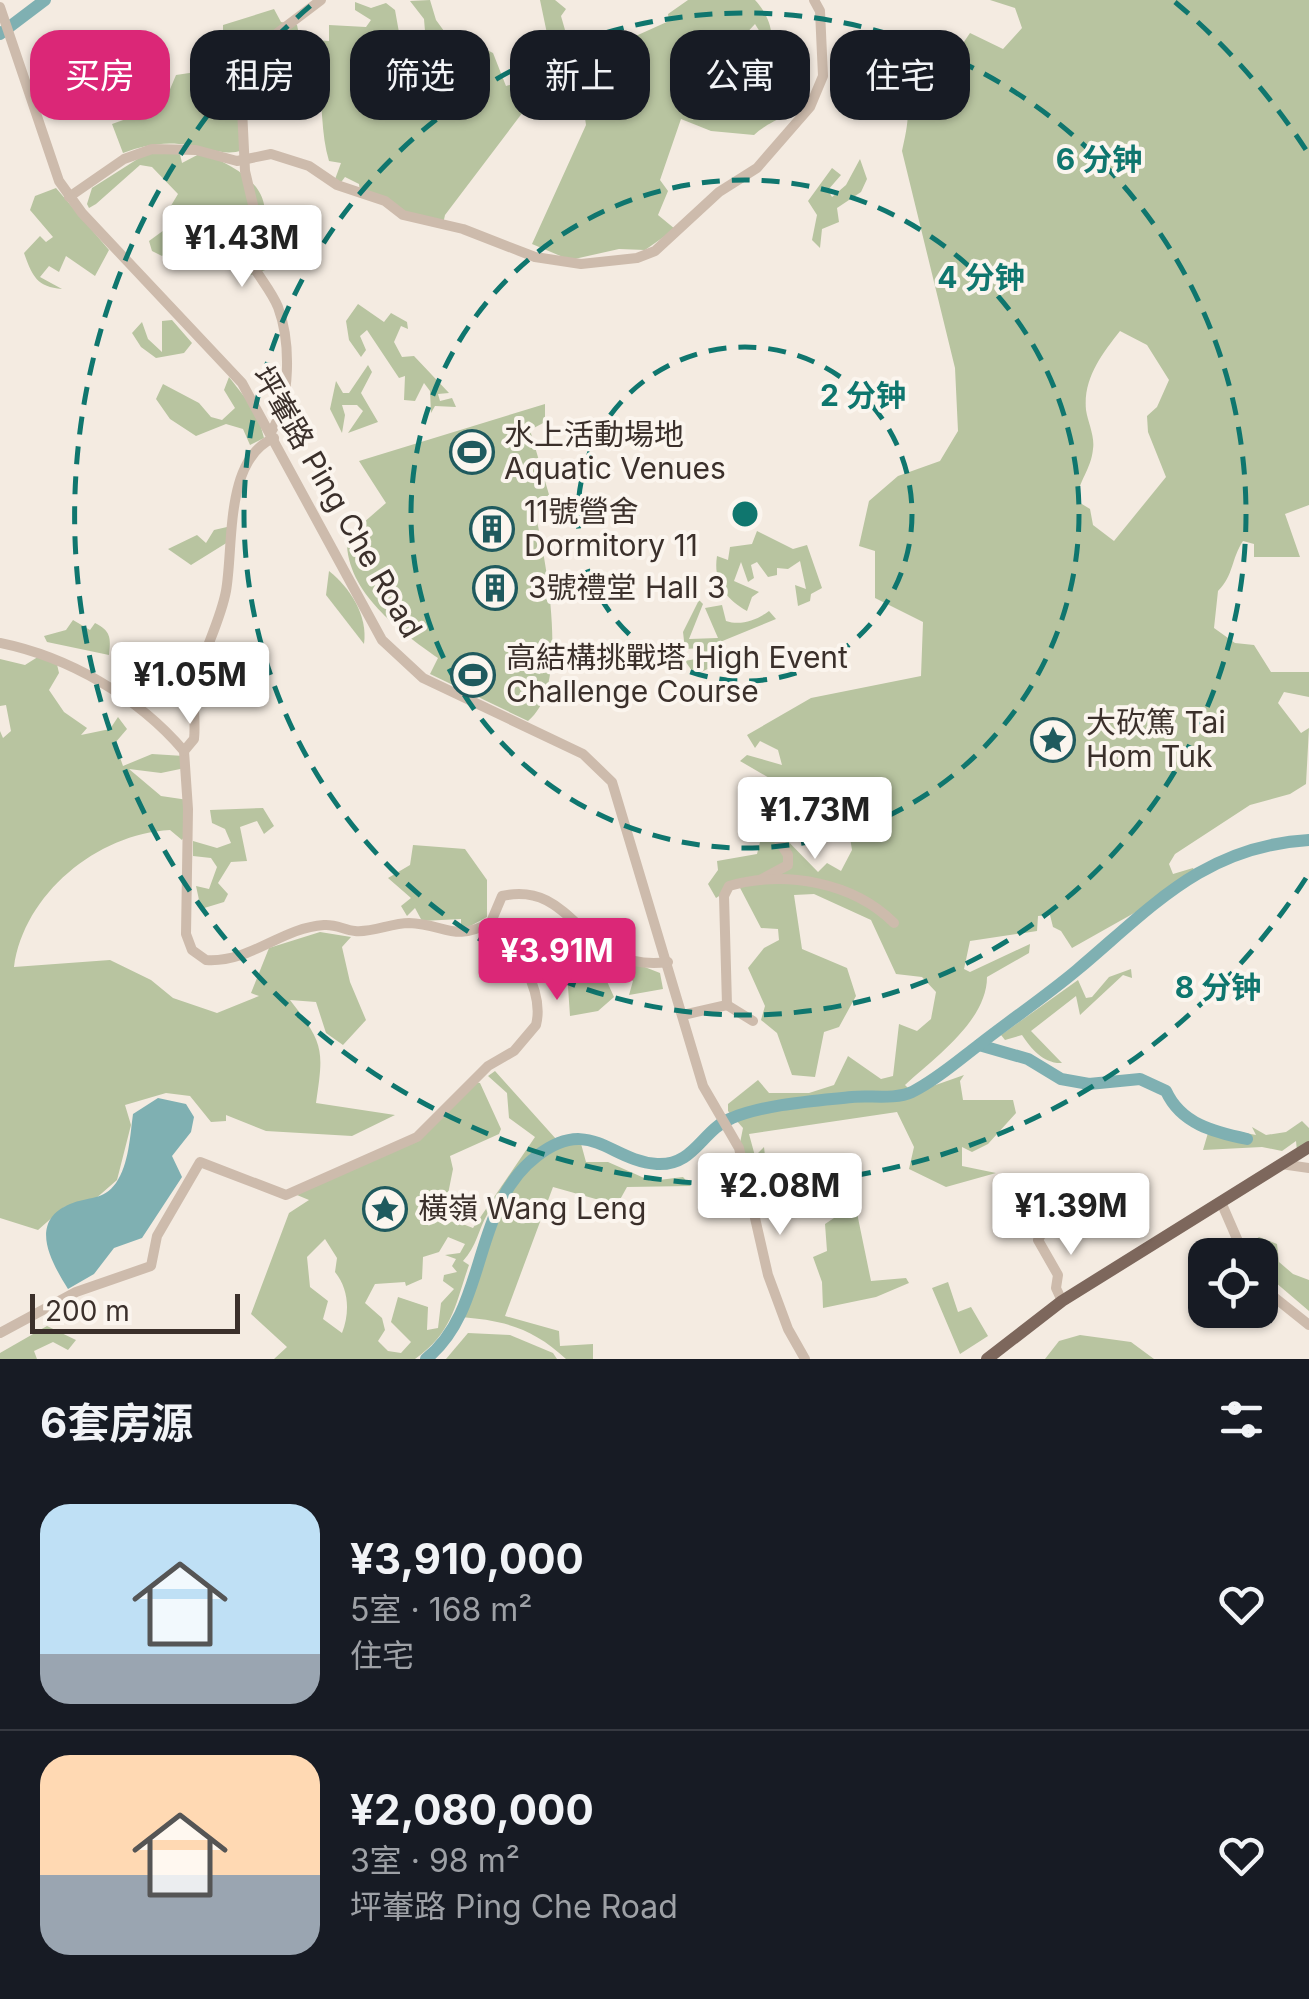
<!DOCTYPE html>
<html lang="zh">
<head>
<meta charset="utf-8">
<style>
	:root { --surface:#171b24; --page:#20242c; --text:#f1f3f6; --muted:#9ea1a6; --line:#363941; --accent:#db2777 }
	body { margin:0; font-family:Inter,"Noto Sans SC",sans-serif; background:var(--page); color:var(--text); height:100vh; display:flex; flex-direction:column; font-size:38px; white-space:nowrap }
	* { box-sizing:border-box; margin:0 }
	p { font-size:32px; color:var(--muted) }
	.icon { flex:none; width:55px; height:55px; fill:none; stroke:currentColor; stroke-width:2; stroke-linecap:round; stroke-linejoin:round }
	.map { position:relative; height:1359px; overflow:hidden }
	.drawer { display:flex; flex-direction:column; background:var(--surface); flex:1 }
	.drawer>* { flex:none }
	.hud { position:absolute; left:30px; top:30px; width:1250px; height:90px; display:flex; gap:20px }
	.controls { position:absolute; left:1188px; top:1238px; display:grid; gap:20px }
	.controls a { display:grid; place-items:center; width:90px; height:90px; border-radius:20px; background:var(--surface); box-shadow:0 2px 8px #0004; font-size:50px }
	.scale { position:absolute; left:30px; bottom:25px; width:210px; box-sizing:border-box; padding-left:10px; border:5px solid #3b302b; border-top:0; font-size:28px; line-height:35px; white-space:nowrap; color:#3b302b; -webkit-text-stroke:8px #fbf5ee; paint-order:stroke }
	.price { position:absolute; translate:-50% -85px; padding:0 22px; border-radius:10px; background:#fff; color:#222; font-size:32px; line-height:65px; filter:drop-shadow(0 2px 5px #0008) }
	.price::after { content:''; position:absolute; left:50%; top:60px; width:30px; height:22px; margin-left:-15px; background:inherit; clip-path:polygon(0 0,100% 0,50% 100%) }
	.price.current { background:var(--accent); color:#fff }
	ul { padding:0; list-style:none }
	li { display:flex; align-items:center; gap:30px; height:250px; padding:0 40px }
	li+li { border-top:2px solid var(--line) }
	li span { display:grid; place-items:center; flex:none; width:280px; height:200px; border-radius:30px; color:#555 }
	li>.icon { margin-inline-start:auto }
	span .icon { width:120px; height:120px; fill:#fffc; stroke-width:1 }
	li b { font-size:42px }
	h2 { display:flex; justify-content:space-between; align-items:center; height:120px; padding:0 40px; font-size:42px }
	.pill { padding:0 35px; border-radius:30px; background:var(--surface); box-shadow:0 2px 8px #0004; font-size:35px; line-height:90px }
	.pill.current { background:var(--accent); color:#fff }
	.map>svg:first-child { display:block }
</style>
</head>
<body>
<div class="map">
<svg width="1309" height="1359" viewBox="0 0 1309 1359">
	<rect width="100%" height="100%" fill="#f4ebe1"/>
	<g fill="#b8c4a0" fill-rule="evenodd">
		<path d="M430 0 436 20 452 42 475 44 493 53 506 86 529 79 531 87 521 92 519 101 526 108 445 215 443 224 410 216 360 192 359 184 345 177 339 185 334 182 341 163 329 161C321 135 322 99 319 71L279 49 294 39 292 30 250 48 238 41 231 46 223 37V25L274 9 281 22 297 25 300 39 329 41V25L366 27 371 20 355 10V2L371 8 386 3 395 10 400 38 411 39 425 31 424 19 410 1Z"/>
		<path d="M540 0H555L566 9 561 16 565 30 585 44 576 67 571 48H550Z"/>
		<path d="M688 0H755C767 13 775 31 770 48L755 24 742 38 770 78 787 92 796 87 805 98C792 117 771 119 754 135L711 131 681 119 660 180 668 191 658 215 675 229 645 250 619 249 570 260 532 244 586 125 579 77 594 76 611 47 622 53 629 39 669 21 668 14Z"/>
		<path d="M990 0H1309V505L1285 514 1300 557H1254V544L1243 541C1231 559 1234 575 1218 591L1214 628 1235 643 1254 645 1271 672H1309V697L1284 692 1278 703 1301 733 1309 728 1306 784 1290 794 1250 805 1175 854 1169 864 1173 874 1193 868 1198 877 1072 948 1061 931 1053 927 1050 915 1038 916 1037 931 970 941 964 969 970 972 1030 944 1029 953 987 977C987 1021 934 1058 905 1085L913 1093 964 1075 960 1081 963 1100H1013L1016 1113 988 1144 972 1152 962 1147V1166L996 1173 946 1187 909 1169 914 1147 897 1112 749 1134 755 1156 764 1147 771 1207 752 1213 739 1148 743 1128 728 1111V1104L758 1080 769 1093H809L834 1085 848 1056 881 1079 893 1076 899 1024 917 1031 931 1019 936 992 922 977 896 974 871 920 814 894 794 895 802 949 847 968 856 996 839 1027 824 1032 815 1077 792 1075 777 1033 761 1020 765 1006 748 968 764 948 779 940 778 929 761 928 738 884 716 898 708 884 718 870 717 861 757 854 760 842 739 792 752 788 768 795 779 832 818 872 827 863 841 871 852 850 847 819 807 807 800 810 783 786 740 761 747 755 782 765 778 750 760 741 755 748 747 735 811 698 921 676 923 622 875 598V551L859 546 869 501 898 476 940 461 958 431 955 368 902 151C907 128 914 100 898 81L936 83 970 33 1003 49 1022 28 1015 8ZM1120 331 1147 345 1169 380 1157 407 1147 416 1148 432 1166 477 1114 541 1093 525 1090 509 1077 501C1078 481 1091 470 1093 449 1095 436 1088 423 1086 410 1083 378 1102 354 1120 331Z"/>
		<path d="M236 66 242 150C226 157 206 147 188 145 165 141 144 145 123 153L112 124 140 114 139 103 146 94H168L176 75Z"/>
		<path d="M203 152C229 165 266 180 265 215 265 239 256 247 268 269L251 275 236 265 250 251V240L193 263 177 244 162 256 152 251 149 241 171 225 169 209 178 194 152 167 140 165 96 204 89 208 87 204 92 188 147 153 180 154 182 163Z"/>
		<path d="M860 159 867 179 861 192 837 208 839 222 822 229 820 248 812 240 817 215 808 201 832 168 841 175 828 190 832 197 846 185Z"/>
		<path d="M56 188 109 250 95 276 66 256 59 272 49 266 40 277 62 289C37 287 32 276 24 253L40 236 46 242 53 237 30 210 35 196Z"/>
		<path d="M358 304 384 322 391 313 407 322 408 329 401 326 394 342 402 357 414 356 449 393 438 394 440 401 452 398 456 407 435 406 431 413 430 391 424 383 415 401 404 400 405 376 399 378 367 330 360 336 366 350 361 357 349 340 346 321Z"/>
		<path d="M172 320 192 343 184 353 156 358 141 347 132 333 142 322 148 339 162 352V321Z"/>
		<path d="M368 365 372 372 361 393 378 422 348 433 363 411 357 405H342L345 415 342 433 330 409 336 381 343 393H349Z"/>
		<path d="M229 377 257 413 264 438 250 445 243 429 226 424 196 436 170 419 156 399 163 384 199 403 211 417 222 420 235 408 224 390Z"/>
		<path d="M545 404V422L530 430 550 498 533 503C544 552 573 685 528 721L430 674 438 658C398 630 344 590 347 537L386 503 359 461Z"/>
		<path d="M227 527 228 542 191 565 168 549 197 535 206 543 214 530Z"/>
		<path d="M757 531 793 549 807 545 822 588 811 594 810 601 798 606 795 585 806 589 800 561 788 569 777 568V575L768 577 757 562 751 565 754 578 748 582 741 562 734 581 759 592 752 597 747 611C725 599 713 581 717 556L728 560 730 547 752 544Z"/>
		<path d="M329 571C350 588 368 615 364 644L326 595Z"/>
		<path d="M699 600 703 604 689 639 718 638 705 608 722 605 726 621C741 626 757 620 769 611L776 619 720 642 724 654 747 644 751 658 743 662 741 653 695 675 685 661 710 656 700 648 685 649 683 632Z"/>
		<path d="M73 620 90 630 95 623C111 631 111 638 109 655L47 642 44 636 66 630Z"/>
		<path d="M44 653 56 660 59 673 49 690 64 712 87 728 81 735 110 729 118 717 127 729 115 743 123 766 152 754 184 756 185 768 161 773 129 769 161 796 188 800V830L182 840 170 830C97 834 24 894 14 967L110 960 151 980 173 998 217 1013 259 996 251 993 269 948 320 932 351 937 342 947 350 982 366 1020 343 1045 326 1033 316 1002 290 1000C324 1044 324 1049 316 1103L395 1115 352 1136 266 1131 226 1115V1121L211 1122 190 1096 166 1093 125 1105 131 1125 117 1180 94 1200 64 1207 38 1230 0 1218V731L3 738 11 731 6 705 0 706V659L25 665Z"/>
		<path d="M263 808 274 826 264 834 257 821 240 827 247 861 231 862 218 883 228 894 224 902 201 909 196 886 209 889 217 867 211 858 193 856V841L217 848 231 843 225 829 212 823 210 810Z"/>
		<path d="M413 845 465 849 487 880V917L461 931V919L422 921 415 908 407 916 401 906 411 898 388 878 410 865Z"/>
		<path d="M621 933 637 964 660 973 663 989 629 995 633 981 625 974 605 977 614 997 598 1011 570 1016 567 972 577 937 605 959 618 952 603 935Z"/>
		<path d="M1131 969 1132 978 1123 975 1080 1015 1076 996 1031 1031 1062 1063C1044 1064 1031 1049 1022 1035L1005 1040 1001 1035 1078 980 1086 998 1092 997 1109 977Z"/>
		<path d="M495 1071 556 1139C527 1157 505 1182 488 1213 478 1230 477 1246 463 1261L469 1265C455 1305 453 1332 415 1359H274L287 1347 251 1314 289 1213 309 1200 297 1195 413 1139 472 1082 480 1083 501 1129 499 1134 450 1156 453 1169 442 1224 455 1221 473 1228 535 1137 509 1118 507 1093 488 1076ZM448 1237 465 1244 460 1253 445 1255 456 1259 452 1266 457 1272 444 1275 443 1281 454 1289 441 1303 438 1328 427 1330 428 1307 398 1297 391 1322 411 1342 401 1353 388 1351 378 1341 385 1330 382 1318 365 1303 375 1284 405 1282 406 1286 422 1279 423 1257 439 1252ZM325 1239 337 1258 335 1272C349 1289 350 1313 342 1333L323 1319 328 1301 310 1287 307 1257Z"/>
		<path d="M1302 1121 1309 1128V1150L1297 1151 1296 1141 1282 1151 1262 1147 1203 1150 1210 1126 1256 1135 1252 1127 1266 1135 1286 1132Z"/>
		<path d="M580 1140 586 1162H608L651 1181 683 1177 691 1186 627 1187 617 1205 553 1187 505 1316 559 1331 560 1346 593 1344V1359H566C533 1328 503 1320 459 1317 487 1256 496 1148 580 1140Z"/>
		<path d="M857 1213 871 1281 906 1278 909 1283 876 1297 823 1308 822 1282 813 1257 827 1251 825 1224 840 1214Z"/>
		<path d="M1259 1237 1277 1244 1279 1262 1293 1274 1309 1280V1311L1268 1276 1277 1265 1262 1270 1260 1255H1250L1248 1245Z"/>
		<path d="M948 1282 958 1312 971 1307 988 1336 960 1354 932 1288Z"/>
		<path d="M47 1326 76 1340 68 1350 53 1342 34 1351 37 1359H0V1353Z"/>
		<path d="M468 1333 510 1335 553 1353 557 1359H446Z"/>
		<path d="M1080 1335 1131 1342 1154 1359H1045L1059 1341Z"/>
	</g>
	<path fill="#7fb0b2" d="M158 1098 186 1104 194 1117 191 1132 172 1156 182 1177 142 1238 114 1248 94 1274 68 1289C52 1263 27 1222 70 1204 89 1196 103 1201 116 1183 129 1164 130 1136 133 1114Z"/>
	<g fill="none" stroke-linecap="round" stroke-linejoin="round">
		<g stroke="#7fb0b2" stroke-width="12">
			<path d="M0 34 45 0"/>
			<path d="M979 1045 1028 1059 1061 1079 1089 1084 1140 1079 1166 1091C1181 1124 1214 1132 1247 1139"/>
			<path d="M426 1359C489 1309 471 1206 537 1156 590 1115 610 1161 657 1164 695 1166 702 1129 732 1118 766 1104 815 1101 852 1097 870 1095 894 1100 912 1092 936 1080 959 1060 980 1044 1012 1019 1046 996 1077 970 1152 907 1204 846 1309 840"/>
		</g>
		<g stroke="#cdbbac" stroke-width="10">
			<path d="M0 7 59 181 82 213 242 383 382 640 423 678 583 754 612 782 703 1086 739 1148 768 1275 788 1329 805 1359"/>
			<path d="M69 197 124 159 152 149 196 150 237 161 271 154 309 166 337 185 385 201 403 215 463 229 535 257 581 264 637 258 655 251 719 192 757 168 810 107 823 76 820 11 814 0"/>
			<path d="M271 432C291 401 291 342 278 307 269 285 250 269 244 244L253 205 245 171 240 67 247 56 321 0"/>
			<path d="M0 643C69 657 138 697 184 751L188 809 186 934 192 950 206 960C251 963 280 928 324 925 336 924 344 930 355 931 372 933 391 923 409 923 445 924 454 943 491 922L502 896C577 879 581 974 668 962"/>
			<path d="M184 751 194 739C196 722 192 701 195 686 202 653 220 623 226 591 234 546 224 459 274 438"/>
			<path d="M760 880 788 865V855L775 834"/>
			<path d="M727 1005 753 1021"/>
			<path d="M683 1015 727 1005 724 896 729 886C785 870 853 882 894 923"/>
			<path d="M1281 1164 1309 1168"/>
			<path d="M1221 1202 1244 1255"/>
			<path d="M1052 1217 1038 1240 1058 1275 1056 1288 1062 1301"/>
			<path d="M1260 1286 1309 1325"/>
			<path d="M0 1333 76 1292 151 1266 157 1236 200 1162 286 1195 417 1137 488 1066 514 1051 536 1025C545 990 515 946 491 922"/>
		</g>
		<path stroke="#7d675c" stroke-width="12" d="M987 1359 1062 1301 1309 1147"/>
	</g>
	<g fill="none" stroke="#0f766e" stroke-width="5" stroke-dasharray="18 12">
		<circle cx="745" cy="514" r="167"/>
		<circle cx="745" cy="514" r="334"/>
		<circle cx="745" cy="514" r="501"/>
		<path d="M1306 878A669 669 0 1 1 315 2M1175 2A669 669 0 0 1 1306 150"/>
	</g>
	<defs>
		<g id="stadium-ring" transform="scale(2.25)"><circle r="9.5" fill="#fbf5ee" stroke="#1f5a5e" stroke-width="1.5"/><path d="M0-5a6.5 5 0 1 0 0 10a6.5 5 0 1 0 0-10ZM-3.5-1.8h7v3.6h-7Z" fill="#1f5a5e"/></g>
		<g id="building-ring" transform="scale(2.25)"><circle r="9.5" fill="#fbf5ee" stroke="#1f5a5e" stroke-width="1.5"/><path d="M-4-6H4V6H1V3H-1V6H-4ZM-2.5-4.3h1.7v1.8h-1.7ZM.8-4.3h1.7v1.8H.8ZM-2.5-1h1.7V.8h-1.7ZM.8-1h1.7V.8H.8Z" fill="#1f5a5e"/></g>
		<g id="sight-ring" transform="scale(2.25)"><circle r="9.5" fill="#fbf5ee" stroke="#1f5a5e" stroke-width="1.5"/><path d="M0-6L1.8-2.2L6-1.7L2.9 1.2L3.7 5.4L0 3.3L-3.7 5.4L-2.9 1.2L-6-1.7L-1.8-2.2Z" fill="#1f5a5e"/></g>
	</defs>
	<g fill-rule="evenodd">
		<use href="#stadium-ring" x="472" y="452"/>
		<use href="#building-ring" x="492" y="529"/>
		<use href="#building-ring" x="495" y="588"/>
		<use href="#stadium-ring" x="473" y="675"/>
		<use href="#sight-ring" x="1053" y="740"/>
		<use href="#sight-ring" x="385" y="1209"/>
	</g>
	<g text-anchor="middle" stroke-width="8" stroke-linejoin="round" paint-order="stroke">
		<g font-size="30" fill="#3b302b" stroke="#fbf5ee" text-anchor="start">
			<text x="504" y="445">水上活動場地<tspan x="504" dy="34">Aquatic Venues</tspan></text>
			<text x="524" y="522">11號營舍<tspan x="524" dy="34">Dormitory 11</tspan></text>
			<text x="528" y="598">3號禮堂 Hall 3</text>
			<text x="506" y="668">高結構挑戰塔 High Event<tspan x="506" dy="34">Challenge Course</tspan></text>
			<text x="1086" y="733">大砍篤 Tai<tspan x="1086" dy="34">Hom Tuk</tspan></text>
			<text x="418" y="1219">橫嶺 Wang Leng</text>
		</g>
		<g font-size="30" fill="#3b302b" stroke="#fbf5ee">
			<text transform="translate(337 502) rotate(60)" y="10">坪輋路 Ping Che Road</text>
		</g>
	</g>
	<circle cx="745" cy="514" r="15" fill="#0f766e" stroke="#fbf5ee" stroke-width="5"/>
	<g font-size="30" text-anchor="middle" font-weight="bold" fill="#0f766e" stroke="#fbf5ee" stroke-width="8" stroke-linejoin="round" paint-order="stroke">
		<text x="1099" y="170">6 分钟</text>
		<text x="981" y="288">4 分钟</text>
		<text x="863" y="406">2 分钟</text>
		<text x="1218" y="998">8 分钟</text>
	</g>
</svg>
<div class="controls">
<a><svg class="icon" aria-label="locate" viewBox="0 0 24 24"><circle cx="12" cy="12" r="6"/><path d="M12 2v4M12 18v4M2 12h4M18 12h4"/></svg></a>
</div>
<div class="scale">200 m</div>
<b class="price" style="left:242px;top:290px">¥1.43M</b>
<b class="price" style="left:190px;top:727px">¥1.05M</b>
<b class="price" style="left:815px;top:862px">¥1.73M</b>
<b class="price current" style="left:557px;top:1003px">¥3.91M</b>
<b class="price" style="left:780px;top:1238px">¥2.08M</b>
<b class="price" style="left:1071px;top:1258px">¥1.39M</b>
<div class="hud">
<a class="pill current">买房</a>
<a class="pill">租房</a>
<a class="pill">筛选</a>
<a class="pill">新上</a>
<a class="pill">公寓</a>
<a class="pill">住宅</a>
</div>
</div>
<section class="drawer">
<h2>6套房源<svg class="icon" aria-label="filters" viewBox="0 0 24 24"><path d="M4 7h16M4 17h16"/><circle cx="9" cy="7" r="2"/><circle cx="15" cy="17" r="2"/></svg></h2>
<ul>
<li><span style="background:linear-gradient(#bfe0f5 75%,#9aa5b1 0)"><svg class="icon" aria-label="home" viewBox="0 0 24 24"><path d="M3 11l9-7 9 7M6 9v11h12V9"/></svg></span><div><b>¥3,910,000</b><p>5室 · 168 m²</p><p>住宅</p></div><svg class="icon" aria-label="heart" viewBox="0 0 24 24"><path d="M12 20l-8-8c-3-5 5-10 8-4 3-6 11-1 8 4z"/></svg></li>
<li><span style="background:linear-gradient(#ffd9b3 60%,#9aa5b1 0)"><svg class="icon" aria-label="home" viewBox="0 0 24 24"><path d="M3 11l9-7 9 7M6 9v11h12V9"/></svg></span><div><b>¥2,080,000</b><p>3室 · 98 m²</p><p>坪輋路 Ping Che Road</p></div><svg class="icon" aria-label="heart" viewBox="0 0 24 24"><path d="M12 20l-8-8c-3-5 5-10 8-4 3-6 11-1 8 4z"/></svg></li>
</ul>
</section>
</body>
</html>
